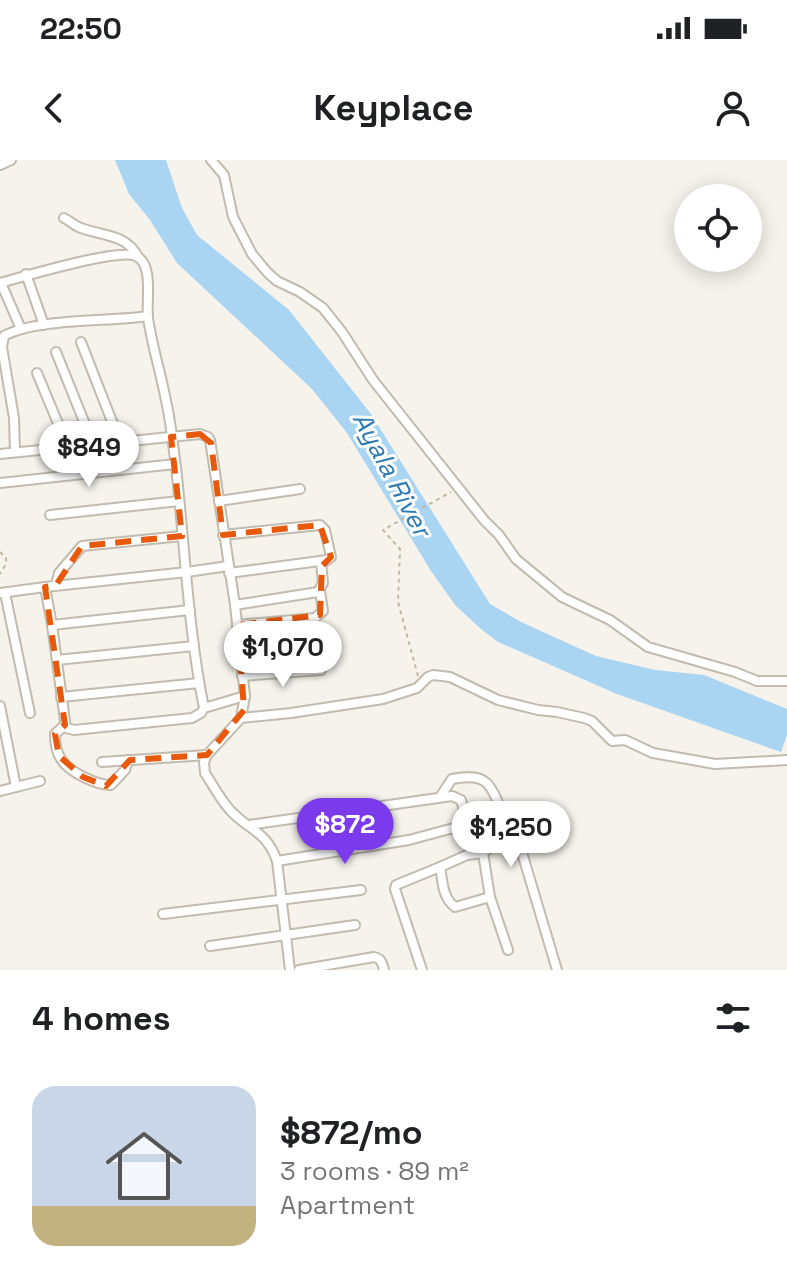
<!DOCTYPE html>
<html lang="en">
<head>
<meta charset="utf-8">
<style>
	:root { --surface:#fff; --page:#f2f2f2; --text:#202124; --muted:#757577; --accent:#7c3aed }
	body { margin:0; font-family:"Space Grotesk",sans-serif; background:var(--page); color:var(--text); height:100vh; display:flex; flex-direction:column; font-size:30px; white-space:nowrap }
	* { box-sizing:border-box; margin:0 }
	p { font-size:26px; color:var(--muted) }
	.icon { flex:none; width:44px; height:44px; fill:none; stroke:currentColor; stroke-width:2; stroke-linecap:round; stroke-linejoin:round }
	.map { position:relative; height:810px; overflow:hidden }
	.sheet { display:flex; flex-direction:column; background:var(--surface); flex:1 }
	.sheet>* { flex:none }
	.controls { position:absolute; left:674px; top:24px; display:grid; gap:16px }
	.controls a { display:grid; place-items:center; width:88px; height:88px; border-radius:50%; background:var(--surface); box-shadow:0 4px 20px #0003; font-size:40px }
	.price { position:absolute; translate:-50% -68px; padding:0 18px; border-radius:28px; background:#fff; color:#222; font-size:26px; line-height:52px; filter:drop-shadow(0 2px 4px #0008) }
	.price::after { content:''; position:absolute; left:50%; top:48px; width:24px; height:18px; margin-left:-12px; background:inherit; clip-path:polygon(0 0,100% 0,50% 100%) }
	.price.selected { background:var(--accent); color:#fff }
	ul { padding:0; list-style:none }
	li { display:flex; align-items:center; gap:24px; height:200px; padding:0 32px }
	li span { display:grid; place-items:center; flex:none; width:224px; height:160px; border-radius:24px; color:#555 }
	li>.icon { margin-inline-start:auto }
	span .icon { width:96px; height:96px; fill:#fffc; stroke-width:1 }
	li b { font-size:34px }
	h2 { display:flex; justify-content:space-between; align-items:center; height:96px; padding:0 32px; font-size:34px }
	.status { display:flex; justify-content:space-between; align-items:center; height:56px; padding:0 40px; background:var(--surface); direction:ltr }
	.status svg { height:22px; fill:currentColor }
	header { display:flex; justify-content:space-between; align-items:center; height:104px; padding:0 32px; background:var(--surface); font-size:36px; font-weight:800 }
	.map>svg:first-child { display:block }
</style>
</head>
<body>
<div class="status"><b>22:50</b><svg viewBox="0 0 49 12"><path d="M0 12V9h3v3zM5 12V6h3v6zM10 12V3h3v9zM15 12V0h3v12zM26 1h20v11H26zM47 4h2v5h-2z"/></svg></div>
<header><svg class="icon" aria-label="back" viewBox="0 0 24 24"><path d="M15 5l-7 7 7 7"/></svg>Keyplace<svg class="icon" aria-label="person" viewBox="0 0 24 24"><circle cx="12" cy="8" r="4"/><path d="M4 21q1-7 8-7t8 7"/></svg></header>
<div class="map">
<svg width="787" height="810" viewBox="0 0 787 810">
	<rect width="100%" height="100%" fill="#f6f3ec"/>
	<path fill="#a9d4f2" d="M115 0H166L182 48 197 75 289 150 371 254 490 444 521 462 596 496 655 510 704 515 787 549V575L781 592 617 534 498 482 481 469 456 446 431 411 347 273 312 229 177 103 150 60 129 34Z"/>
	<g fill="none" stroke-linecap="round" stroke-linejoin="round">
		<g stroke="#c2bbae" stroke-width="12">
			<g id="minor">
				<path d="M211 0 224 15 233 57 252 94 267 112 277 121 300 132 323 148 342 172 373 220 484 360 499 375 516 399 562 437 610 460 648 487 735 512 757 521H787"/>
				<path d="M0 5 11 0"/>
				<path d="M64 58C70 61 75 66 81 68 102 76 127 74 138 97"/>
				<path d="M26 114 44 165"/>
				<path d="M0 123C22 117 118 88 136 96 154 104 146 141 148 158 152 186 161 213 166 241 171 262 173 285 176 307 185 387 188 469 204 548L245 536"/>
				<path d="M1 123 21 169"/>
				<path d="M81 182 120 282"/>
				<path d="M56 192 93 284"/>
				<path d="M37 213 62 273 59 288"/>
				<path d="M15 292 14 258 2 187 4 176C36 158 109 162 148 156"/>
				<path d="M0 294 200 274 208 277 210 280 235 445 245 536 241 558 207 595 204 602 205 613C213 625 220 639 230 650 249 671 266 670 277 701L290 810"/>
				<path d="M0 323 175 304"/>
				<path d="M219 341 300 329"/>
				<path d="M50 355 179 341"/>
				<path d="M223 375 320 365 325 370 331 397 327 400 229 413"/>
				<path d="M56 425 59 413 82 386 182 376"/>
				<path d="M45 427 52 465 66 568 74 570 192 558 201 553 204 548"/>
				<path d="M0 433 45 427 187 412 228 406"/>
				<path d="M5 433 30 553"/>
				<path d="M235 445 318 432 323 423 321 401"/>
				<path d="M52 465 190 450"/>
				<path d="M237 465 315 458 323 451 320 431"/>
				<path d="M57 500 194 486"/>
				<path d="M242 516 321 510"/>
				<path d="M61 537 199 523"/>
				<path d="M0 546 16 627"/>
				<path d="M241 558 291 553 383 539 417 528 428 517 433 515 450 517 498 540 538 550 557 552 584 558 592 561 612 581 625 580 653 593 715 604 787 600"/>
				<path d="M65 565 55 574C55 582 56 592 61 599 69 612 96 625 111 625L125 610 128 600"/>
				<path d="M102 602 207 595"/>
				<path d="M0 631 40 621"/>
				<path d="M440 637 452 619C462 617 475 615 484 621 493 626 505 656 504 667 504 669 501 677 500 680"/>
				<path d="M249 665 452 636 461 640 467 661 461 666 409 680 277 701"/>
				<path d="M483 693 467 695 440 707C443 722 442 737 455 747L490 737"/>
				<path d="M163 754 361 730"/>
				<path d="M210 786 355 765"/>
				<path d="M508 790 490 737 483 693C495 684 507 672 520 686L557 810"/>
				<path d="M299 810 374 797C382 799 382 803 384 810"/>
				<path d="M422 810 395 729 396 725 440 707"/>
			</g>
		</g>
		<g stroke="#c4b79f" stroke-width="2" stroke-dasharray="4 4" stroke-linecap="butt">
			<path d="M0 392 6 398V404L0 414"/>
			<path d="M418 516 398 442 400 389 383 370 451 332"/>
		</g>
		<use href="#minor" stroke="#fff" stroke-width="8"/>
	</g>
	<path fill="none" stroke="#e8590c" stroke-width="6" stroke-dasharray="16 10" stroke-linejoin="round" d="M200 274 211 283 223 375 320 365 331 397 322 406 320 455 238 465 244 550 207 595 130 600 106 626 83 617 59 596 55 574 65 565 45 427 56 425 82 386 182 376 171 277Z"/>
	<g text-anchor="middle" stroke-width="6" stroke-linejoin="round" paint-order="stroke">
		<g font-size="26" font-style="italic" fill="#2e7ab2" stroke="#fff">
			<text transform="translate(392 314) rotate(62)" y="9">Ayala River</text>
		</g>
	</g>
</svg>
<div class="controls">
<a><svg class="icon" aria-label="locate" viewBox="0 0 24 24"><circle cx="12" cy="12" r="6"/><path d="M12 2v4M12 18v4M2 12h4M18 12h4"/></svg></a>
</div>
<b class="price" style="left:89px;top:329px">$849</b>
<b class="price" style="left:283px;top:529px">$1,070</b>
<b class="price selected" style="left:345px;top:706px">$872</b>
<b class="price" style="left:511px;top:709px">$1,250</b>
</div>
<section class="sheet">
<h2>4 homes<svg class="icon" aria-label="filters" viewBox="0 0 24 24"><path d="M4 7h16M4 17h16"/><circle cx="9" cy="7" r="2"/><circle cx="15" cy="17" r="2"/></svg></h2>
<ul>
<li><span style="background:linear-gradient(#c9d6e8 75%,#c2b280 0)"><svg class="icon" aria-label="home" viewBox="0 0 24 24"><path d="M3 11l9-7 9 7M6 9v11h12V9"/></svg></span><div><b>$872/mo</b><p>3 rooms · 89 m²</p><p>Apartment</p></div></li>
</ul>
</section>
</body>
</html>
